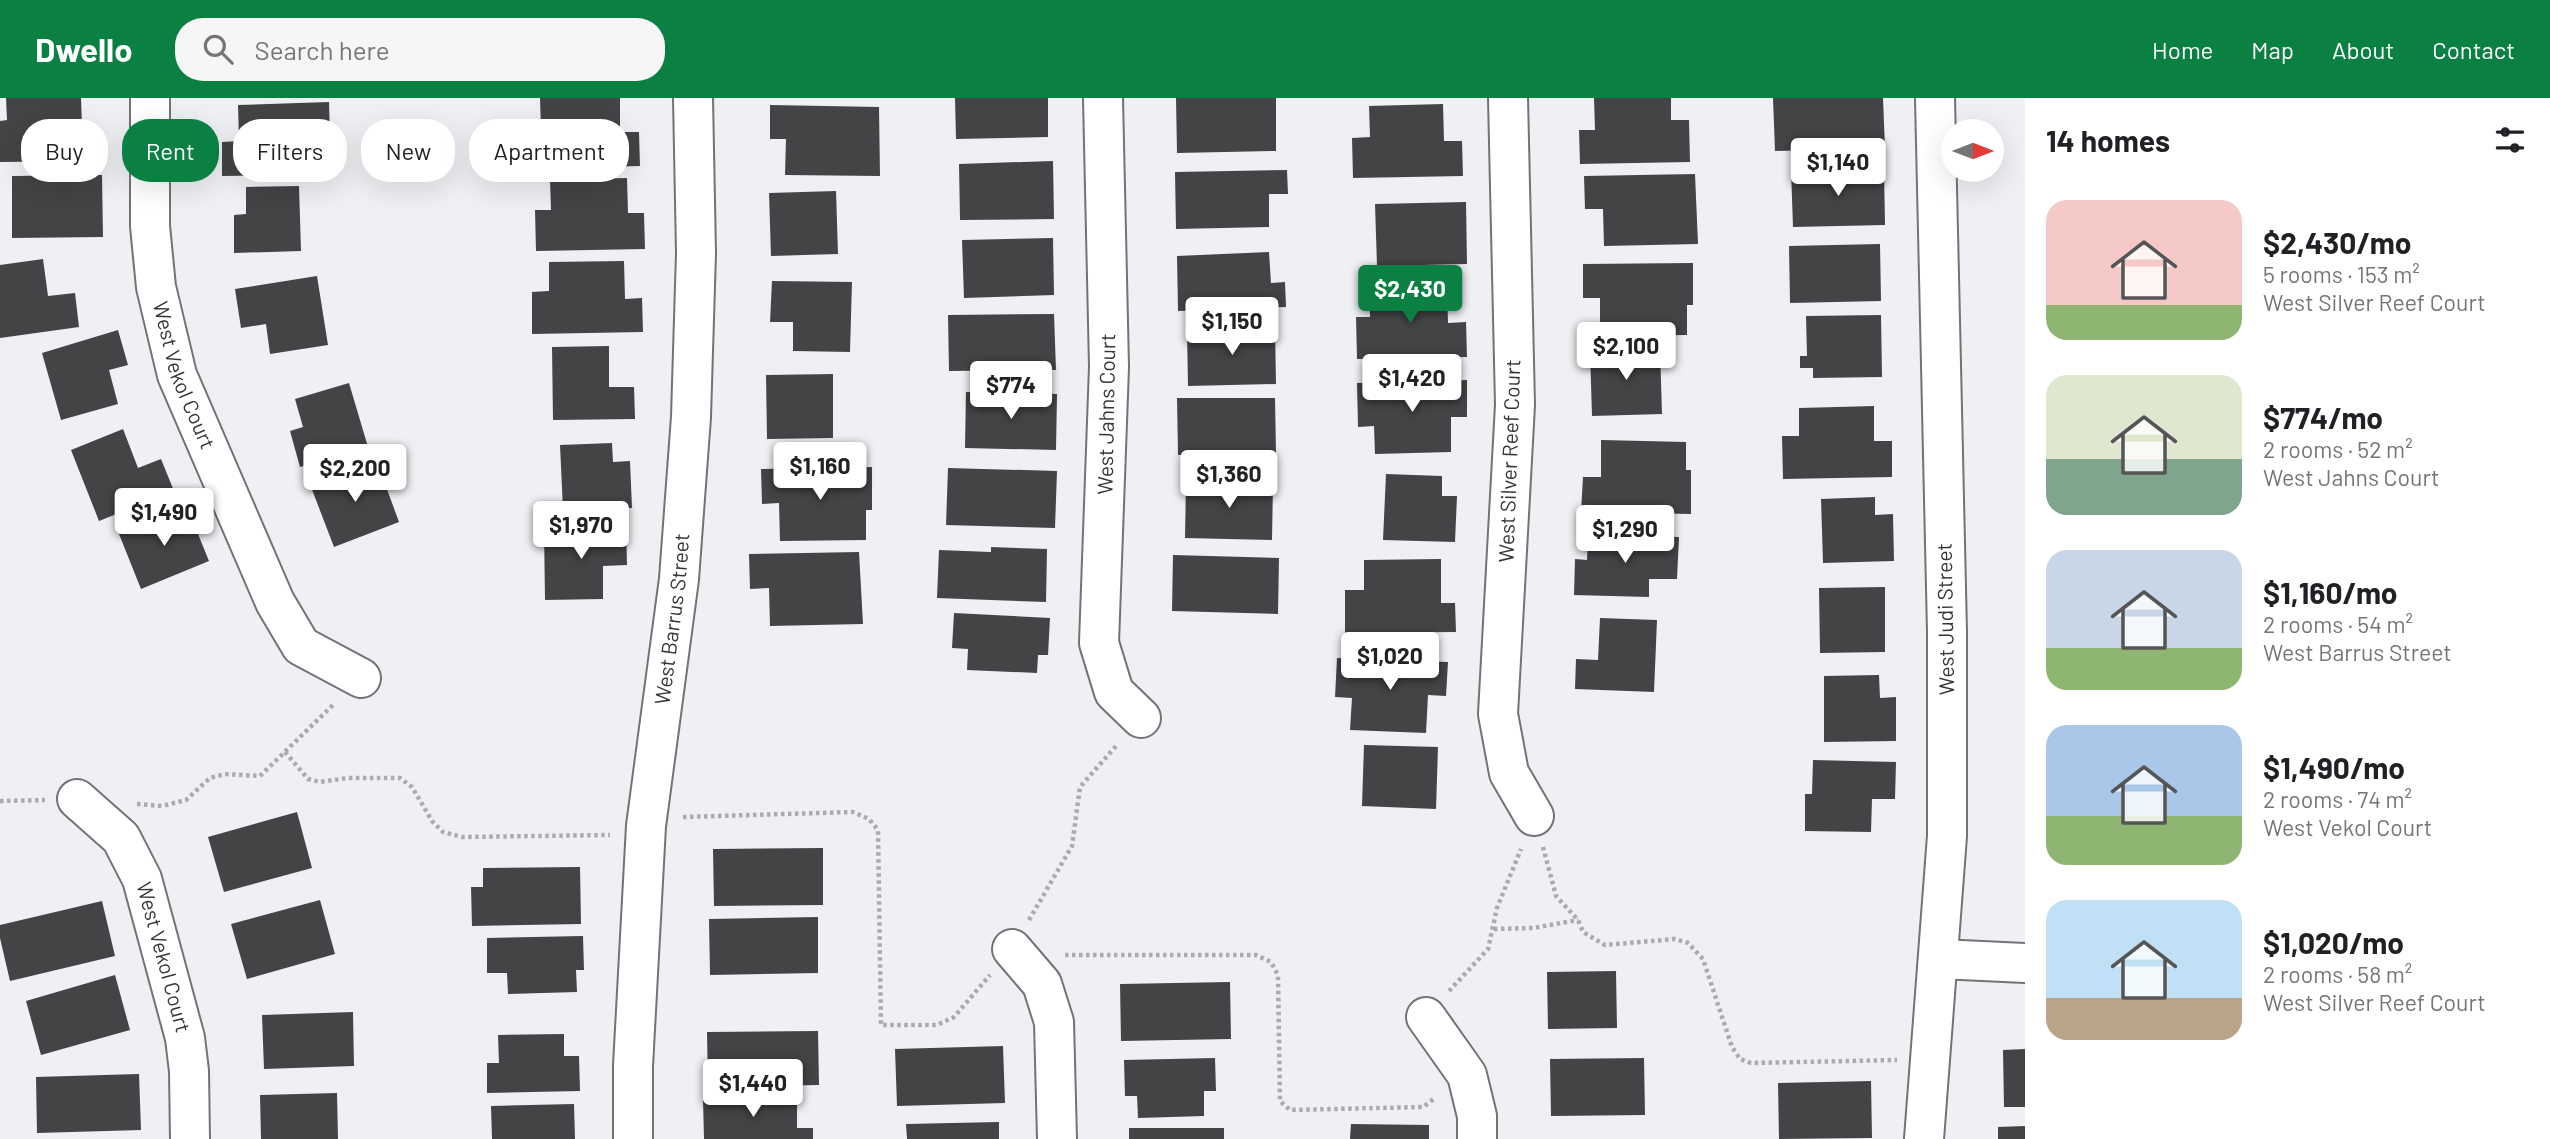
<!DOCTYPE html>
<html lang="en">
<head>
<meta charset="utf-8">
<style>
	:root { --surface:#fff; --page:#f6f6f6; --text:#202124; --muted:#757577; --accent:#0b8043 }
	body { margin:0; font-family:Barlow,sans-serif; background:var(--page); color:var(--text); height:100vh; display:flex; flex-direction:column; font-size:26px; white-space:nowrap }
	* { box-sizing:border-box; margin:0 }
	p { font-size:23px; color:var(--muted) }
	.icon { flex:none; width:38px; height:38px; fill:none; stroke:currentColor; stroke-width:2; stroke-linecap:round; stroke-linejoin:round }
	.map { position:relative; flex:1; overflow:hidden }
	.side { display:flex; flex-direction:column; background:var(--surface); width:525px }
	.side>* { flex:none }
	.top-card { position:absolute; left:21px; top:21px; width:665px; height:63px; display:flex; gap:14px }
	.needle { width:46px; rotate:90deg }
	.fabs { position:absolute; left:1941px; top:21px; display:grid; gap:14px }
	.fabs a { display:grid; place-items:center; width:63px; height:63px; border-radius:50%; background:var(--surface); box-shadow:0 7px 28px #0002; font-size:35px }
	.price { position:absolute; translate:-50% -60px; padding:0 16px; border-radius:7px; background:#fff; color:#222; font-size:23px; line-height:46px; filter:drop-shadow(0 2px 4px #0008) }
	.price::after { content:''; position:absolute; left:50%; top:42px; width:21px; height:16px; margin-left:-10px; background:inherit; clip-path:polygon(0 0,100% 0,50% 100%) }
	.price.on { background:var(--accent); color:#fff }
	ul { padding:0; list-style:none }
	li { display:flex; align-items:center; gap:21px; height:175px; padding:0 21px }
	li span { display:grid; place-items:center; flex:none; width:196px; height:140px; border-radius:21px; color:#555 }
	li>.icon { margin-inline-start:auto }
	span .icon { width:84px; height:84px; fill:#fffc; stroke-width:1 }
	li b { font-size:30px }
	h2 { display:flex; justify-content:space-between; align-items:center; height:84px; padding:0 21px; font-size:30px }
	.chip { padding:0 24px; border-radius:28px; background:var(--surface); box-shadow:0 7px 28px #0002; font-size:24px; line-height:63px }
	.chip.on { background:var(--accent); color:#fff }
	header { display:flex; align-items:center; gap:42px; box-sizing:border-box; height:98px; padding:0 35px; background:var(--accent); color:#fff }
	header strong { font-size:33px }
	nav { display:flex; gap:38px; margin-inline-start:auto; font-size:24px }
	.search { width:490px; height:63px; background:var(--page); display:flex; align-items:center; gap:18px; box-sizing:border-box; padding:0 24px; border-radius:28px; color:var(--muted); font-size:26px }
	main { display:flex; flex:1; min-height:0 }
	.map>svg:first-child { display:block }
</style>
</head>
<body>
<header>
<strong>Dwello</strong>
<div class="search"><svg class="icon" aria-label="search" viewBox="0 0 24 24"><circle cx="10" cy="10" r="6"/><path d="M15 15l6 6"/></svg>Search here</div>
<nav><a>Home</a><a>Map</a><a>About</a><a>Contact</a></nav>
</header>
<main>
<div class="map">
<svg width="2025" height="1041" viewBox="0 0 2025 1041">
	<rect width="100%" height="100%" fill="#eff0f3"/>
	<g fill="#434446">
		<path d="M6 0H81L82 30H99V63L0 64V23L7 22Z"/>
		<path d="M540 0H620V34H639L640 68 531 71 530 31H541Z"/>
		<path d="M955 0H1048V39L956 41Z"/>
		<path d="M1176 0H1276V53L1177 55Z"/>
		<path d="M1594 0H1671V22H1689L1690 64 1580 66 1579 32H1595Z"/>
		<path d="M1773 0H1883L1885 50 1775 53Z"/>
		<path d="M329 4 331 76 222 78V44L239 43 238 7Z"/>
		<path d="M1443 6 1444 43H1462L1463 78 1353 80 1352 40 1370 39 1369 8Z"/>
		<path d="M770 7 879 9 880 78 785 77 786 41H770Z"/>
		<path d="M1053 63 1054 121 960 122 959 66Z"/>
		<path d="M1884 71 1885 127 1793 129 1791 72Z"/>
		<path d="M1287 72 1288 96H1269V129L1176 131 1175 74Z"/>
		<path d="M1695 76 1698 146 1604 148 1603 111H1585L1584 78Z"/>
		<path d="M102 77 103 139 12 140V78Z"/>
		<path d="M627 80 628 115H644L645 151 536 153 535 112H551L550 82Z"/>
		<path d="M299 88 301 153 234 155V117L246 116V89Z"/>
		<path d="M836 93 838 156 771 158 769 95Z"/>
		<path d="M1466 104 1467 166 1377 168 1375 106Z"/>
		<path d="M1053 140 1054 197 964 200 962 142Z"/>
		<path d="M1880 146 1881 203 1790 205 1789 148Z"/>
		<path d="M1269 154 1271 185 1285 184 1286 209 1178 213 1177 158Z"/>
		<path d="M43 161 48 198 75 195 79 229 0 240V167Z"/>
		<path d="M624 163 625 201 642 200 643 234 532 236V194L549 193V164Z"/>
		<path d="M1693 165V207H1687V237L1600 238V200H1583V166Z"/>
		<path d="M317 178 328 247 270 256 266 226 241 230 235 191Z"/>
		<path d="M772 183 852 184 850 254 793 253V224H770Z"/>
		<path d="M1447 187 1448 225 1466 224 1467 259 1357 261 1356 219H1370L1369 189Z"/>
		<path d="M1054 216 1056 272 949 273 948 217Z"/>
		<path d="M1881 217 1882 279 1813 280V270H1800V258H1807L1806 218Z"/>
		<path d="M1275 230 1276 286 1188 288 1187 232Z"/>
		<path d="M118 232 128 267 109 272 118 306 61 322 42 255Z"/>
		<path d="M609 248V289H634L635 321 553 322 552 249Z"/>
		<path d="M1660 251 1662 316 1592 318 1590 253Z"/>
		<path d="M833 276V340L767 341 766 277Z"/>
		<path d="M1467 282V319H1451V354L1375 356 1374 328 1358 329 1357 285Z"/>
		<path d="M349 285 368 349 300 369 290 333 303 329 295 301Z"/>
		<path d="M966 294 1057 296 1056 352 965 350Z"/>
		<path d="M1177 300H1275L1276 356 1178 357Z"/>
		<path d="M1874 308V343H1892V379L1783 381 1782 338H1799V310Z"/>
		<path d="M123 331 138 370 161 361 174 393 99 423 71 352Z"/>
		<path d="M1601 342 1686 344V372H1691V416L1581 414 1583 379H1601Z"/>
		<path d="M612 345 613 364 630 363 632 410 563 412 560 347Z"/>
		<path d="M377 364 399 424 334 449 311 389Z"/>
		<path d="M872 369V412H866V442L780 443 779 405 762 406 761 371Z"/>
		<path d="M948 370 1057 373 1055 430 946 427Z"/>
		<path d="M1386 376 1442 378V398H1457L1455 444 1383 442Z"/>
		<path d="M1186 383 1273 385 1272 442 1185 440Z"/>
		<path d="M1875 399V417L1893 416 1894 463 1823 465 1821 401Z"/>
		<path d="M187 409 209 463 141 491 119 436Z"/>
		<path d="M626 430 627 467 603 468V501L545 502 544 432Z"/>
		<path d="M1588 436 1679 439 1677 481H1649V499L1574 497 1575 461 1587 462Z"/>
		<path d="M991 449 1047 451 1046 504 937 500 939 452 991 454Z"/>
		<path d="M859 454 863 526 770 528 769 490 750 491 749 456Z"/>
		<path d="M1173 457 1279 460 1278 516 1172 513Z"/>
		<path d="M1441 461V505H1455L1456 534 1345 535V492H1364V462Z"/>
		<path d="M1885 489V554L1820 555 1819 490Z"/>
		<path d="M954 515 1050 520 1048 557H1038L1037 575 967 572 968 551 952 550Z"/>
		<path d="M1600 520 1657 522 1654 594 1575 591 1576 561 1598 562Z"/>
		<path d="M1337 560 1448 564 1446 598 1428 597 1426 635 1350 632 1352 600 1335 599Z"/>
		<path d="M1879 577 1880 600 1896 599V643L1824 644V578Z"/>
		<path d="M1364 647 1438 649 1436 711 1362 708Z"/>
		<path d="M1813 662 1896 664 1895 701H1872L1871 734 1805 733V696H1812Z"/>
		<path d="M297 714 312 770 224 794 208 739Z"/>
		<path d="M823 750V807L714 808 713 751Z"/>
		<path d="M580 769 581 826 472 828 471 789H483V770Z"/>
		<path d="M320 802 335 856 247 881 231 826Z"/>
		<path d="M102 803 115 858 10 883 0 840V827Z"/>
		<path d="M818 819V875L710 877 709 821Z"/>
		<path d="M583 838 584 872H576L577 894 508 896 507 875H487V840Z"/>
		<path d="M1616 873 1617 930 1548 931 1547 874Z"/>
		<path d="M115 877 130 932 41 957 26 903Z"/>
		<path d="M1230 884 1231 941 1121 943 1120 886Z"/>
		<path d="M353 914 354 968 264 971 262 917Z"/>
		<path d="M818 933 819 987 708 989 707 934Z"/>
		<path d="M564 936V958H579L580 993 487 995V965H499L498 937Z"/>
		<path d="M1003 948 1005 1005 897 1008 895 951Z"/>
		<path d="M2025 951V1009H2004L2003 952Z"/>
		<path d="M1215 960 1216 993H1204V1018L1138 1020 1137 998H1125L1124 962Z"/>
		<path d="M1644 960 1645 1017 1551 1018 1550 961Z"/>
		<path d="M139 976 141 1032 37 1035 36 979Z"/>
		<path d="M1871 983 1872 1040 1779 1041 1778 985Z"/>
		<path d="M337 995 338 1041H261L260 997Z"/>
		<path d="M797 999V1030H813V1041H704L703 1001Z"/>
		<path d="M574 1006 575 1041H492L491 1008Z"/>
		<path d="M999 1024V1041H907L906 1026Z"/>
		<path d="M1351 1026 1429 1027V1041H1350Z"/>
		<path d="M2025 1028V1041H1998V1029Z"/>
		<rect x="1129" y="1030" width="95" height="11"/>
	</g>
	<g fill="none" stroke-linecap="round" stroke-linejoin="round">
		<g stroke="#727376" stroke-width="42">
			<g id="minor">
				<path id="s1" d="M150 0V128L156 189 177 277 275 504 301 548 361 580"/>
				<path d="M1103 0 1109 269 1099 545 1114 594 1141 620"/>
				<path d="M1508 0 1515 307 1498 616 1509 675 1534 718"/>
				<path id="s2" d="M77 701 121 740 142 781 185 940 189 973 190 1041"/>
				<path d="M1012 851 1042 886 1054 924 1057 1041"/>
				<path d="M1940 861 2025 865"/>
				<path d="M1426 919 1467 977 1477 1018V1041"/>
				<path id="s3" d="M633 1041V968L646 728 679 481 691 319 696 155 693 0"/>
				<path d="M1924 1041 1947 738V534L1935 0"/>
			</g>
		</g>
		<g stroke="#aaabad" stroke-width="4.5" stroke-dasharray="3.5 3.5" stroke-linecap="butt">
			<path d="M285 654 308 681 320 684 348 680H400L412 689 432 723 443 734 462 739 610 737"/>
			<path d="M0 703 45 702"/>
			<path d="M137 706 162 708 186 702 210 680 225 676 260 678 334 606"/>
			<path d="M683 719 853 714 869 721 878 732 881 927H937L954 919 990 877"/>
			<path d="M1543 749 1556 798 1578 822 1583 834 1605 847 1675 841 1688 845 1703 861 1732 949 1740 961 1751 965 1897 962"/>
			<path d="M1029 822 1072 748 1080 689 1117 647"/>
			<path d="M1494 831 1533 830 1578 822"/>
			<path d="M1065 857H1256L1271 864 1278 877 1280 1003 1290 1012 1423 1009 1435 1000"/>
			<path d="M1449 893 1488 851 1497 810 1521 751"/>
		</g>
		<use href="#minor" stroke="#fff" stroke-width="38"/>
	</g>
	<g text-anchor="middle" stroke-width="7" stroke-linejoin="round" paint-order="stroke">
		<g font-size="21" fill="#353637" stroke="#fff">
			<text dy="7" stroke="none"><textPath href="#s1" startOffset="282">West Vekol Court</textPath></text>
			<text transform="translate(1107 316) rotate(-89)" y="7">West Jahns Court</text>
			<text transform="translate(1510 363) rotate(-88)" y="7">West Silver Reef Court</text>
			<text dy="7" stroke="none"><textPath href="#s3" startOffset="522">West Barrus Street</textPath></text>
			<text transform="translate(1946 521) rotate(-91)" y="7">West Judi Street</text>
			<text dy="7" stroke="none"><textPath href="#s2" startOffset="186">West Vekol Court</textPath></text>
		</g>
	</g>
</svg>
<div class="fabs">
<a><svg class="needle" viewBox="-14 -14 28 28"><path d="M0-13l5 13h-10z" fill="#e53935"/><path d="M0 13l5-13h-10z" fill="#757577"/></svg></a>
</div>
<b class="price" style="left:1838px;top:100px">$1,140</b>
<b class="price on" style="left:1410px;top:227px">$2,430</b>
<b class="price" style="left:1232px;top:259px">$1,150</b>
<b class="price" style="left:1626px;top:284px">$2,100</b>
<b class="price" style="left:1412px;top:316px">$1,420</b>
<b class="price" style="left:1011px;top:323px">$774</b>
<b class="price" style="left:820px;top:404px">$1,160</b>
<b class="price" style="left:355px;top:406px">$2,200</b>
<b class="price" style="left:1229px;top:412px">$1,360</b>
<b class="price" style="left:164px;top:450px">$1,490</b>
<b class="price" style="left:581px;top:463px">$1,970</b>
<b class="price" style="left:1625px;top:467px">$1,290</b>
<b class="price" style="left:1390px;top:594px">$1,020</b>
<b class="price" style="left:753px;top:1021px">$1,440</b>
<div class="top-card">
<a class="chip">Buy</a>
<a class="chip on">Rent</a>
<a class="chip">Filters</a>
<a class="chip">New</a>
<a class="chip">Apartment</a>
</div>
</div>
<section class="side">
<h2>14 homes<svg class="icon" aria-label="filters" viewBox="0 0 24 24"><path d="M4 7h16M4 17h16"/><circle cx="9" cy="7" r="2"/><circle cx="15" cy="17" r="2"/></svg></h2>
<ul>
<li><span style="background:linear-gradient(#f6c9c9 75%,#8fb573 0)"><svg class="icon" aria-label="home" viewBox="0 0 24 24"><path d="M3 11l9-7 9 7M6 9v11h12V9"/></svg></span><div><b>$2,430/mo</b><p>5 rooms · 153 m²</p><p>West Silver Reef Court</p></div></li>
<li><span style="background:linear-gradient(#dfe7d0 60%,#7fa58c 0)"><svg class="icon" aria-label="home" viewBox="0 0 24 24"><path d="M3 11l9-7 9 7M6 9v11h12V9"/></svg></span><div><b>$774/mo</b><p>2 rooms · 52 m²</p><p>West Jahns Court</p></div></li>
<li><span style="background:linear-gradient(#c9d6e8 70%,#8fb573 0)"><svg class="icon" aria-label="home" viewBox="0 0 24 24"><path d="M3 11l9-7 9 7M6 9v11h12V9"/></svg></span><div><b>$1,160/mo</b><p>2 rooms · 54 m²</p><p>West Barrus Street</p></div></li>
<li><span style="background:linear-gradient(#a9c7e8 65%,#8fb573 0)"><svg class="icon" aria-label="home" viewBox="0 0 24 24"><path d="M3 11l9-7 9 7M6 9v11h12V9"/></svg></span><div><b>$1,490/mo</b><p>2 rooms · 74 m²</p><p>West Vekol Court</p></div></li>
<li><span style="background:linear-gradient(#bfe0f5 70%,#b9a48a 0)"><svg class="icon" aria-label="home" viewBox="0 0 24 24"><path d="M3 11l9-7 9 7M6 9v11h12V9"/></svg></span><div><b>$1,020/mo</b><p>2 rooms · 58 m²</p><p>West Silver Reef Court</p></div></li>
</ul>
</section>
</main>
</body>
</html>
